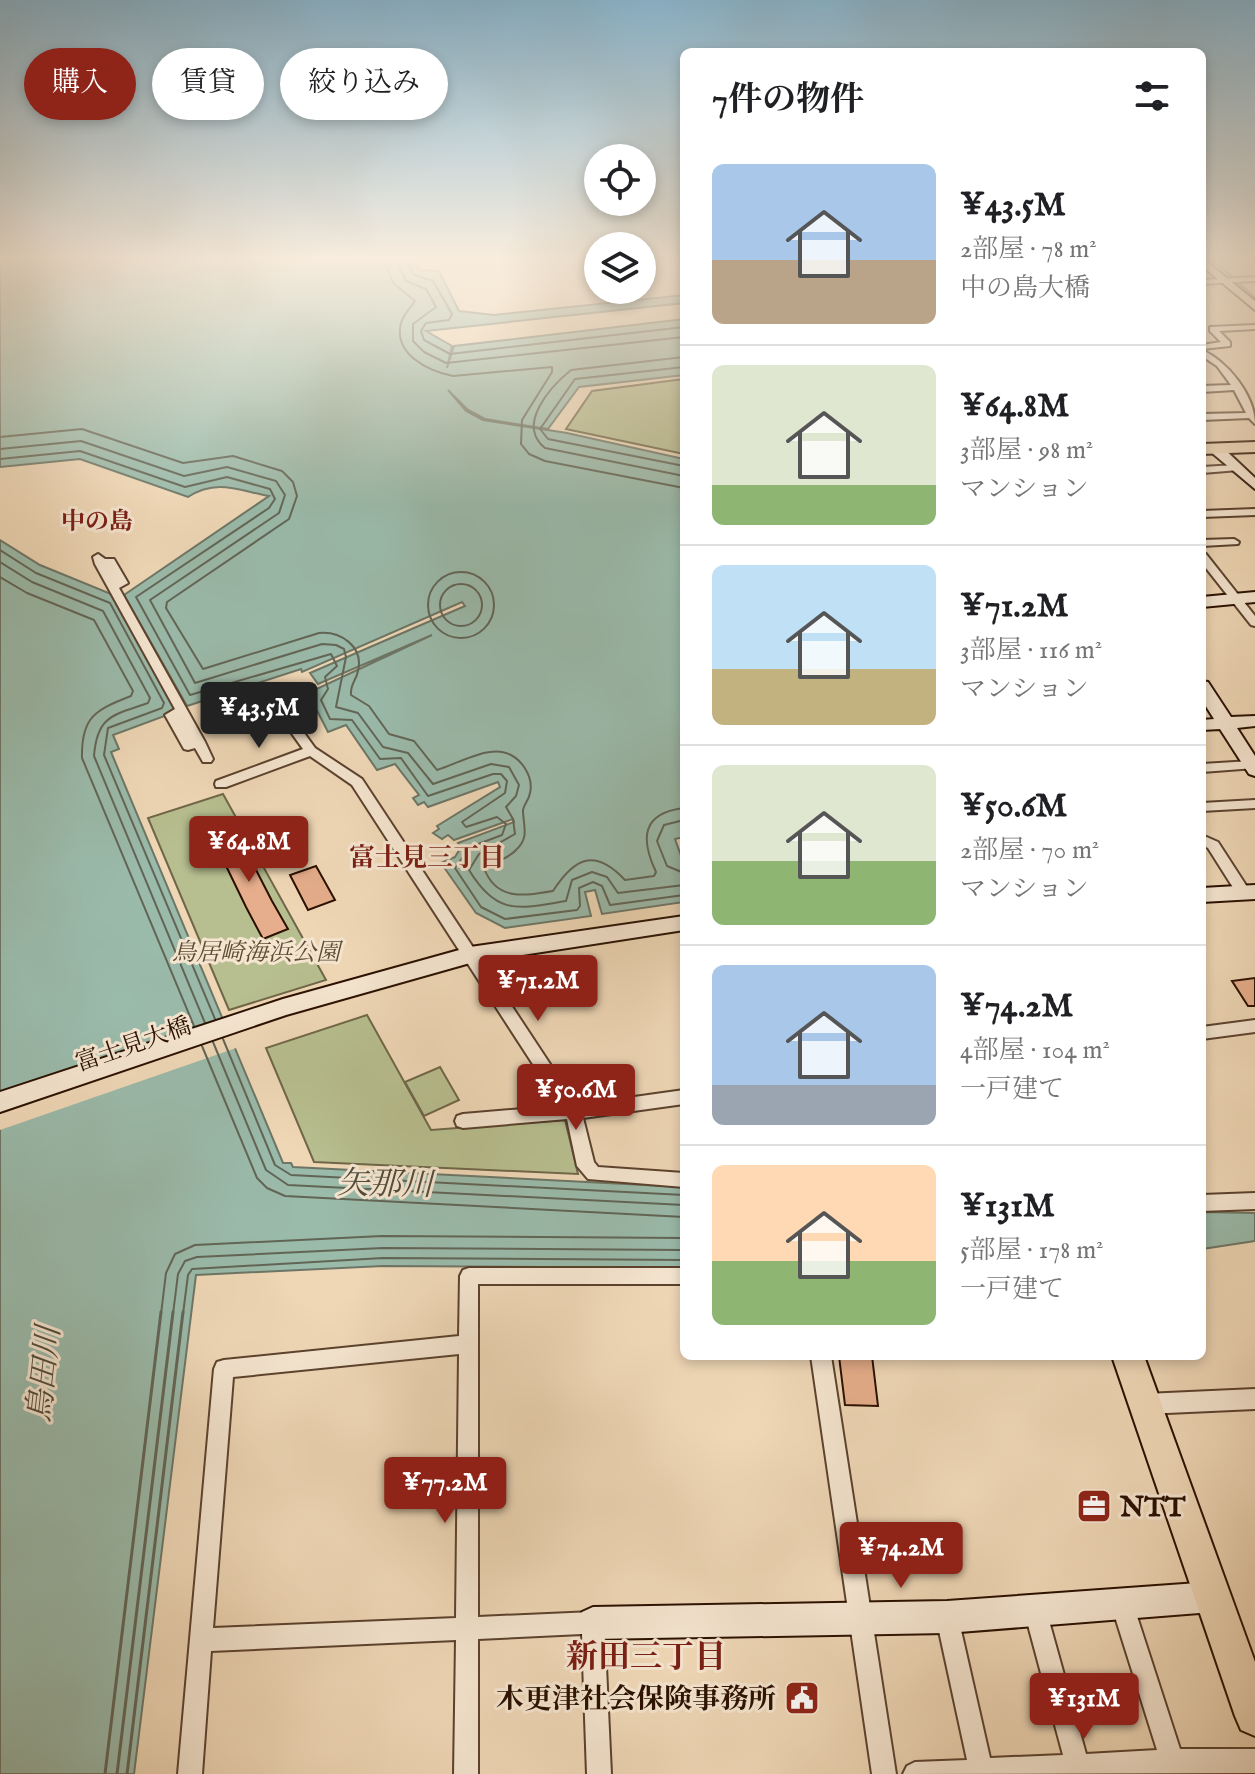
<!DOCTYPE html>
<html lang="ja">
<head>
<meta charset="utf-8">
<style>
	:root { --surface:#fff; --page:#f6f6f6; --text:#202124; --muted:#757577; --line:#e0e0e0; --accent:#8f2418 }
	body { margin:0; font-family:"IM FELL English","Noto Serif JP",serif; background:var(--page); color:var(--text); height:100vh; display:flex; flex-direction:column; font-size:30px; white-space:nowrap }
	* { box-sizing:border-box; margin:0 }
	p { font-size:26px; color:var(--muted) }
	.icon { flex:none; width:44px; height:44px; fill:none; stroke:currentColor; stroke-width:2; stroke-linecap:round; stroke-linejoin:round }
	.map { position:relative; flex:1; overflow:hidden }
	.panel { position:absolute; left:680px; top:48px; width:526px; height:1312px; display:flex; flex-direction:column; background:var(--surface); border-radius:12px; box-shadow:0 4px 12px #0003 }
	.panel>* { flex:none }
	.hud { position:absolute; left:24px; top:48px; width:536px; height:72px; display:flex; gap:16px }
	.buttons { position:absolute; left:584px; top:144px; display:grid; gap:16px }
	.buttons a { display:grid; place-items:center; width:72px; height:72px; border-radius:50%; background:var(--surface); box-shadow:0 4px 12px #0003; font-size:40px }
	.price { position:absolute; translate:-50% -68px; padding:0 18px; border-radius:8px; background:var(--accent); color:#fff; font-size:26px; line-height:52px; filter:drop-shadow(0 2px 4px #0008) }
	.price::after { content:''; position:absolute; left:50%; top:48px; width:24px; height:18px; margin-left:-12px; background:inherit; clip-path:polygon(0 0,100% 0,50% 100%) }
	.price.current { background:#222; color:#fff }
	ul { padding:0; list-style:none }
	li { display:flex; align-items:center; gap:24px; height:200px; padding:0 32px }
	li+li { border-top:2px solid var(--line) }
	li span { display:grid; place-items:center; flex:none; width:224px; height:160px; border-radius:12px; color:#555 }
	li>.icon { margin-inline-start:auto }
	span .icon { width:96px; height:96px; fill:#fffc; stroke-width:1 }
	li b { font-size:34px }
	h2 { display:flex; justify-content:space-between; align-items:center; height:96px; padding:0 32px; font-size:34px }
	.pill { padding:0 28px; border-radius:36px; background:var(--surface); box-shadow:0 4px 12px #0003; font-size:28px; line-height:72px }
	.pill.current { background:var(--accent); color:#fff }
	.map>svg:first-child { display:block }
</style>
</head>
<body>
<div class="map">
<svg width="1255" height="1774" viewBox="0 0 1255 1774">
	<rect width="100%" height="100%" fill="#efd7b6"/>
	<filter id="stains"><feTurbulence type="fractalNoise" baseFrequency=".0025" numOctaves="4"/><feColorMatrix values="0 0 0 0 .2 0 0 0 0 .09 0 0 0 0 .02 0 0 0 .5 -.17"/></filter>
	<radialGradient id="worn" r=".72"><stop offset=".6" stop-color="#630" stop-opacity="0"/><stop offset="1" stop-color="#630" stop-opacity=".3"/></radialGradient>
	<g fill="#b7be8f" stroke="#706748" stroke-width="2">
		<path d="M684 379V454L566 429 592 391Z"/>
		<path d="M223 794 326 980 229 1010 148 818Z"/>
		<path d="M367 1015 431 1130 565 1120 578 1174 314 1162 266 1048Z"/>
		<path d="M440 1067 459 1100 424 1116 405 1082Z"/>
	</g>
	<g fill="#9abaaa" stroke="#6d7666" stroke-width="2">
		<path d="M43 257H412L420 270 439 271 459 311 494 315 684 295V303L426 331 452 346 447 368 454 346 684 319V375L579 387 548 429 485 419 468 410 448 390 466 411 483 420 567 433 684 459V837L675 839 684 864V902L602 914 595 890 585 892 591 916 505 928 476 913 441 863 455 857 461 847 458 843 514 822 513 819 454 840 448 835 442 839 433 833 439 829 437 826 500 787 498 782 428 807 424 802 418 805 413 798 419 795 395 764 377 770 346 725 328 732 308 693 432 635 318 684 310 673 465 606 462 602 302 672 301 669 187 706 124 595 269 496C240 491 217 478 188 497L80 459 0 467V262Z"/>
		<path d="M0 540 40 565 116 596 178 711 113 735 119 749 111 752 283 1163H291L293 1167 684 1187V1268L383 1266 196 1275 134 1774H0Z"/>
		<path d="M1202 1212 1255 1213V1241L1202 1249Z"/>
	</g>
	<path fill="#efd7b6" d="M226 1017 239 1047 0 1130V1094Z"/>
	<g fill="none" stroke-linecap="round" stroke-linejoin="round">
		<g stroke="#626556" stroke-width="2">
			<path d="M383 257 393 283 415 301C411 307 403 315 401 323 393 354 428 371 453 376L552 367V372L522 420 521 444 529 454 545 461 684 488"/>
			<path d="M395 257 406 281 426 289 436 307 413 324V341L424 352 446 363 684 337"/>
			<path d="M405 257 414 275 433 281 452 314 449 320 426 323 421 331 424 340 450 354 684 327"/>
			<path d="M684 357 571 370C550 387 516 425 545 448L684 476"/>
			<path d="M684 367 575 379 540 429 548 439 684 466"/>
			<path d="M0 437 82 429 183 463 233 456 282 471 293 482 297 496 289 519 167 602 166 608 203 669 319 633C340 631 364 646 358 671 356 681 350 684 351 695L369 706 389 734 414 741 437 770C456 764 482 749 502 752 520 755 534 776 530 793 529 800 524 804 523 810 523 826 530 837 516 850 509 858 494 863 484 868 496 901 524 896 553 891 575 857 595 848 625 880L654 876 656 872C640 838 642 813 684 808"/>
			<path d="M0 449 81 441 184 476 227 467 276 481 285 495 279 513 150 600 195 683 322 644 336 645 344 649 346 657 336 707 358 713 383 747 408 753 433 784 491 764 509 767 519 785 516 796 506 807 513 819 515 834 479 854 469 870C497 916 518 909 566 901L572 880 592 872 607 877 618 893 684 885"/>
			<path d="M0 459 80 451 185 487 227 477 270 489 275 499 269 508 136 597 190 695 331 654 337 666 325 677 328 689 321 700 330 719 352 720 380 759 401 758 428 796 493 774H501L507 781 505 793 462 822 466 827 497 817 506 824 502 835 470 847 455 868 481 907 505 919 577 910 580 906 579 888 593 882 602 886 610 905 684 895"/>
			<path d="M0 550 36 573 110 603 164 703 162 708 108 728 104 755 215 1019"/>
			<path d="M0 562 32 582 103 611 150 698 148 703C114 715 97 715 94 756L205 1023"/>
			<circle cx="461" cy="605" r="33"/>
			<path d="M0 577 27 593 94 620 133 691 131 696C95 710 81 717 82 758L194 1026"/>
			<circle cx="461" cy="605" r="21"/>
			<path d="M684 820 664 825 657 841 667 866 684 873"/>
			<path d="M223 1039 275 1165 291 1175 684 1195"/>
			<path d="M213 1042 266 1170 288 1185 684 1205"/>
			<path d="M202 1046 257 1178 267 1188 285 1196 684 1217"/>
			<path d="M161 1314 166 1273 175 1254 195 1245 382 1236 684 1238"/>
			<path d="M173 1314 178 1274 185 1261 197 1257 383 1248 684 1250"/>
			<path d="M183 1314 188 1275 192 1269 383 1258 684 1260"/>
		</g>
		<g stroke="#626556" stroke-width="3">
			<path d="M105 1774 161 1312"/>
			<path d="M117 1774 173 1312"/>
			<path d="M127 1774 183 1312"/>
		</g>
		<path stroke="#6d7666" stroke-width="2" d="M1209 257 1255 297"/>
	</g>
	<g fill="#e6ae8c" stroke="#2a1001" stroke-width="2">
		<path d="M234 827 272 901 288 929 263 939 246 907 211 835Z"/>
		<path d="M316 866 335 900 308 910 290 875Z"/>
		<path d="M1255 978V1006H1248L1232 981Z"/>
		<path d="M569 980 573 996 534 1002 531 986Z"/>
		<path d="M839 1356H872L878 1406 845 1405Z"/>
	</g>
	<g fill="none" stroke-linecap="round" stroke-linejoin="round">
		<g stroke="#5b422e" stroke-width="4">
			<g id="street">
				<path d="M1255 277V281L1202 284V280Z"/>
				<path d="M1255 325V329L1219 331 1230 342V346L1202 349V345L1221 342 1210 331V327Z"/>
				<path d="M1202 350C1227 361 1255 395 1255 424L1249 418 1202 420V414L1246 413 1234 390 1202 392V386L1231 385 1217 366 1202 356Z"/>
				<path d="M1236 465 1239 466V470L1202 473V467Z"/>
				<path d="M1255 509V515L1202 517V511Z"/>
				<path d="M1234 539 1239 542 1238 544 1202 546V540Z"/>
				<path d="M1202 553 1206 554 1255 616V626L1251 625 1202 563Z"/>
				<path d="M98 554 105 559H114L128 583 119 588 205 742 213 759 211 762H203L195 748 188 750 184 749 165 715 175 709 95 564 93 557Z"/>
				<path d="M271 692 275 693 315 748 362 779 577 1105 684 1090V1104L583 1118 594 1162 598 1167 684 1173V1187L588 1179 577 1166 567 1119 463 1128 457 1126 455 1121 457 1116 463 1114 560 1106 352 785 310 756 226 787H216L215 784 216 781 303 749 265 696Z"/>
				<path d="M1251 761 1255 762V768L1202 772V764Z"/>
				<path d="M1255 800V808L1202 811V803Z"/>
				<path d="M1202 835 1218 842 1251 893 1249 897H1239L1208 848 1202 845Z"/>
				<path d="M1255 1020V1032L1202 1039V1027Z"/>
				<path d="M1255 1193V1209L1202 1211V1195Z"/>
				<path d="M469 1268H684V1284H478V1617L593 1612 601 1615 604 1623 611 1774H587L582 1634 478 1639V1774H454L456 1640 211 1651 202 1774H178L214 1369 217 1362 224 1360 459 1336 460 1276 463 1270ZM459 1354 456 1618 213 1628 233 1377Z"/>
				<path d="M811 1356H831L896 1774H872Z"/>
				<path d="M1255 1389V1409L1145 1414 1138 1411 1135 1404 1138 1397 1145 1394Z"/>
				<path d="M1122 1593 1130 1596 1133 1604 1180 1749H1255V1773L903 1774 907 1766 915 1762 967 1760 936 1617 939 1609 947 1606 955 1609 958 1617 990 1758 1063 1755 1024 1610 1027 1602 1035 1599 1043 1602 1046 1610 1086 1754 1157 1750 1111 1604 1114 1596Z"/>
			</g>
		</g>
		<g stroke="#2a1001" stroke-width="4">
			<g id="secondary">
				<path d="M1202 258 1255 301V310L1202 266Z"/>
				<path d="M1211 446H1221L1255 478V489L1211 452Z"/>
				<path d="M1255 592V602L1202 607V597Z"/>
				<path d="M1202 681 1208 682 1231 717 1255 716V726L1237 728 1255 756V776L1249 774 1220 729 1202 730V720L1214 719 1202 700Z"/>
				<path d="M1255 885V899L1202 902V888Z"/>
				<path d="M684 916V930L470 963 286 1015 0 1112V1092L283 999 470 947Z"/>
				<path d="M1212 1582 1223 1586 1227 1597 1223 1608 1212 1612 947 1633 593 1639 582 1634 577 1623 582 1612 593 1607 947 1601Z"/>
			</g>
		</g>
		<g stroke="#2a1001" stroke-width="4">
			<g id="primary">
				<path d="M1255 442V452L1202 454V444Z"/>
				<path d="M1112 1356H1144L1255 1662V1736L1241 1730 1235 1716Z"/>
			</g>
		</g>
		<use href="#street" fill="#f5e5d0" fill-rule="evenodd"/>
		<use href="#secondary" fill="#f5e5d0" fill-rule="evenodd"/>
		<use href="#primary" fill="#efd7b6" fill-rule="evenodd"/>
	</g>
	<linearGradient id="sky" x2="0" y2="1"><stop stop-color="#89b6cf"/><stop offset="0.51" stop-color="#f8edde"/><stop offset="1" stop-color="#f8edde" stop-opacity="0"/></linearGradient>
	<rect width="1255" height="506" fill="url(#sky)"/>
	<defs>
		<g id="office-square" transform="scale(1.8)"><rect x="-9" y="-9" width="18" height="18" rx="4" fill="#8f2418" stroke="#f5e5d0"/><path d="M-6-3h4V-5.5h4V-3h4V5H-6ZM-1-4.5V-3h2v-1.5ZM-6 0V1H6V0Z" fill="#fff"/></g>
		<g id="civic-square" transform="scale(1.8)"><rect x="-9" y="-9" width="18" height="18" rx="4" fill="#8f2418" stroke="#f5e5d0"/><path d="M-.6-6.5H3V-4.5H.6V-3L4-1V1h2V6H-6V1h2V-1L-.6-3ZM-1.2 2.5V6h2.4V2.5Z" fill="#fff"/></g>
	</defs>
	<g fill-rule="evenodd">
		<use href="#office-square" x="1094" y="1506"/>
		<use href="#civic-square" x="802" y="1698"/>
	</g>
	<g text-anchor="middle" stroke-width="6" stroke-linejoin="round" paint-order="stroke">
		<g font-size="24" font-weight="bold" fill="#7a1f14" stroke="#f5e5d0">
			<text x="97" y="529">中の島</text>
		</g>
		<g font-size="24" font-style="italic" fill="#5b4d33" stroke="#f5e5d0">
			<text x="256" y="960">鳥居崎海浜公園</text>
		</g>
		<g font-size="24" fill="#2a1001" stroke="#f5e5d0">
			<text transform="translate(133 1044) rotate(-19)" y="8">富士見大橋</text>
		</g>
		<g font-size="26" font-weight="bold" fill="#7a1f14" stroke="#f5e5d0">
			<text x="427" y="866">富士見三丁目</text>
		</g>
		<g font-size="28" font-weight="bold" fill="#2a1001" stroke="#f5e5d0" text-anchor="start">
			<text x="1120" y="1516">NTT</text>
			<text x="776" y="1708" text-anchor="end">木更津社会保険事務所</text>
		</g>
		<g font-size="32" font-style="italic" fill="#514c3c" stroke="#f5e5d0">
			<text transform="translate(385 1183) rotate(1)" y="11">矢那川</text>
			<text transform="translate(43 1374) rotate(-84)" y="11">鳥田川</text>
		</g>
		<g font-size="32" font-weight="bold" fill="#7a1f14" stroke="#f5e5d0">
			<text x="646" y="1667">新田三丁目</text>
		</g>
	</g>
	<rect width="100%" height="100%" filter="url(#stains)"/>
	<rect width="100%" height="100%" fill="url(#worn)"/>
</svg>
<div class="buttons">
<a><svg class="icon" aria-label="locate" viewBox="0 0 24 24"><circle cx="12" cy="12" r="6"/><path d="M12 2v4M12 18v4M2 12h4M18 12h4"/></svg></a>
<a><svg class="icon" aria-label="layers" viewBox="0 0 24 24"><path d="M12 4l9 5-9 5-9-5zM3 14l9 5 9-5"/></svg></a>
</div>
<b class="price current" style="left:259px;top:750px">¥43.5M</b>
<b class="price" style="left:249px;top:884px">¥64.8M</b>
<b class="price" style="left:538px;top:1023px">¥71.2M</b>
<b class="price" style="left:576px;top:1132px">¥50.6M</b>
<b class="price" style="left:445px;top:1525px">¥77.2M</b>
<b class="price" style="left:901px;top:1590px">¥74.2M</b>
<b class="price" style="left:1084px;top:1741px">¥131M</b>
<div class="hud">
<a class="pill current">購入</a>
<a class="pill">賃貸</a>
<a class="pill">絞り込み</a>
</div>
<section class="panel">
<h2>7件の物件<svg class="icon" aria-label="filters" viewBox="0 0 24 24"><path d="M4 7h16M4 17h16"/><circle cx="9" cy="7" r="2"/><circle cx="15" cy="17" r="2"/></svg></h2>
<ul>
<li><span style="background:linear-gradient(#a9c7e8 60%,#b9a48a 0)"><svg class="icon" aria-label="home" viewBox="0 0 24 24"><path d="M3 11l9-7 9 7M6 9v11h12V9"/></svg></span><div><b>¥43.5M</b><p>2部屋 · 78 m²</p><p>中の島大橋</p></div></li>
<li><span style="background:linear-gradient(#dfe7d0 75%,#8fb573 0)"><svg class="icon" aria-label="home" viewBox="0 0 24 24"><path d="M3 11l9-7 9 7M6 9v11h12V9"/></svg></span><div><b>¥64.8M</b><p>3部屋 · 98 m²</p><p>マンション</p></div></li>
<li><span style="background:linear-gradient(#bfe0f5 65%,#c2b280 0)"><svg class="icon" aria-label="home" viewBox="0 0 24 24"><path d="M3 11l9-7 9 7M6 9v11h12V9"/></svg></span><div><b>¥71.2M</b><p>3部屋 · 116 m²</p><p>マンション</p></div></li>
<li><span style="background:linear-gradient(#dfe7d0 60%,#8fb573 0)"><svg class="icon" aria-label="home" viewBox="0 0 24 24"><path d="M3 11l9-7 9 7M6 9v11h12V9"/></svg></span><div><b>¥50.6M</b><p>2部屋 · 70 m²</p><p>マンション</p></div></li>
<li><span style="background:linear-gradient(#a9c7e8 75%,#9aa5b1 0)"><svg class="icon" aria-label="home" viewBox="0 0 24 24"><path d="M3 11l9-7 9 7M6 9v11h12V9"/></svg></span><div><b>¥74.2M</b><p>4部屋 · 104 m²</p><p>一戸建て</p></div></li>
<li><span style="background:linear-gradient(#ffd9b3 60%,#8fb573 0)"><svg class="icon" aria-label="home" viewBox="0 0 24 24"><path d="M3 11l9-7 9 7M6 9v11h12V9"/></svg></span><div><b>¥131M</b><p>5部屋 · 178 m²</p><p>一戸建て</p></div></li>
</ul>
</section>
</div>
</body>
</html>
